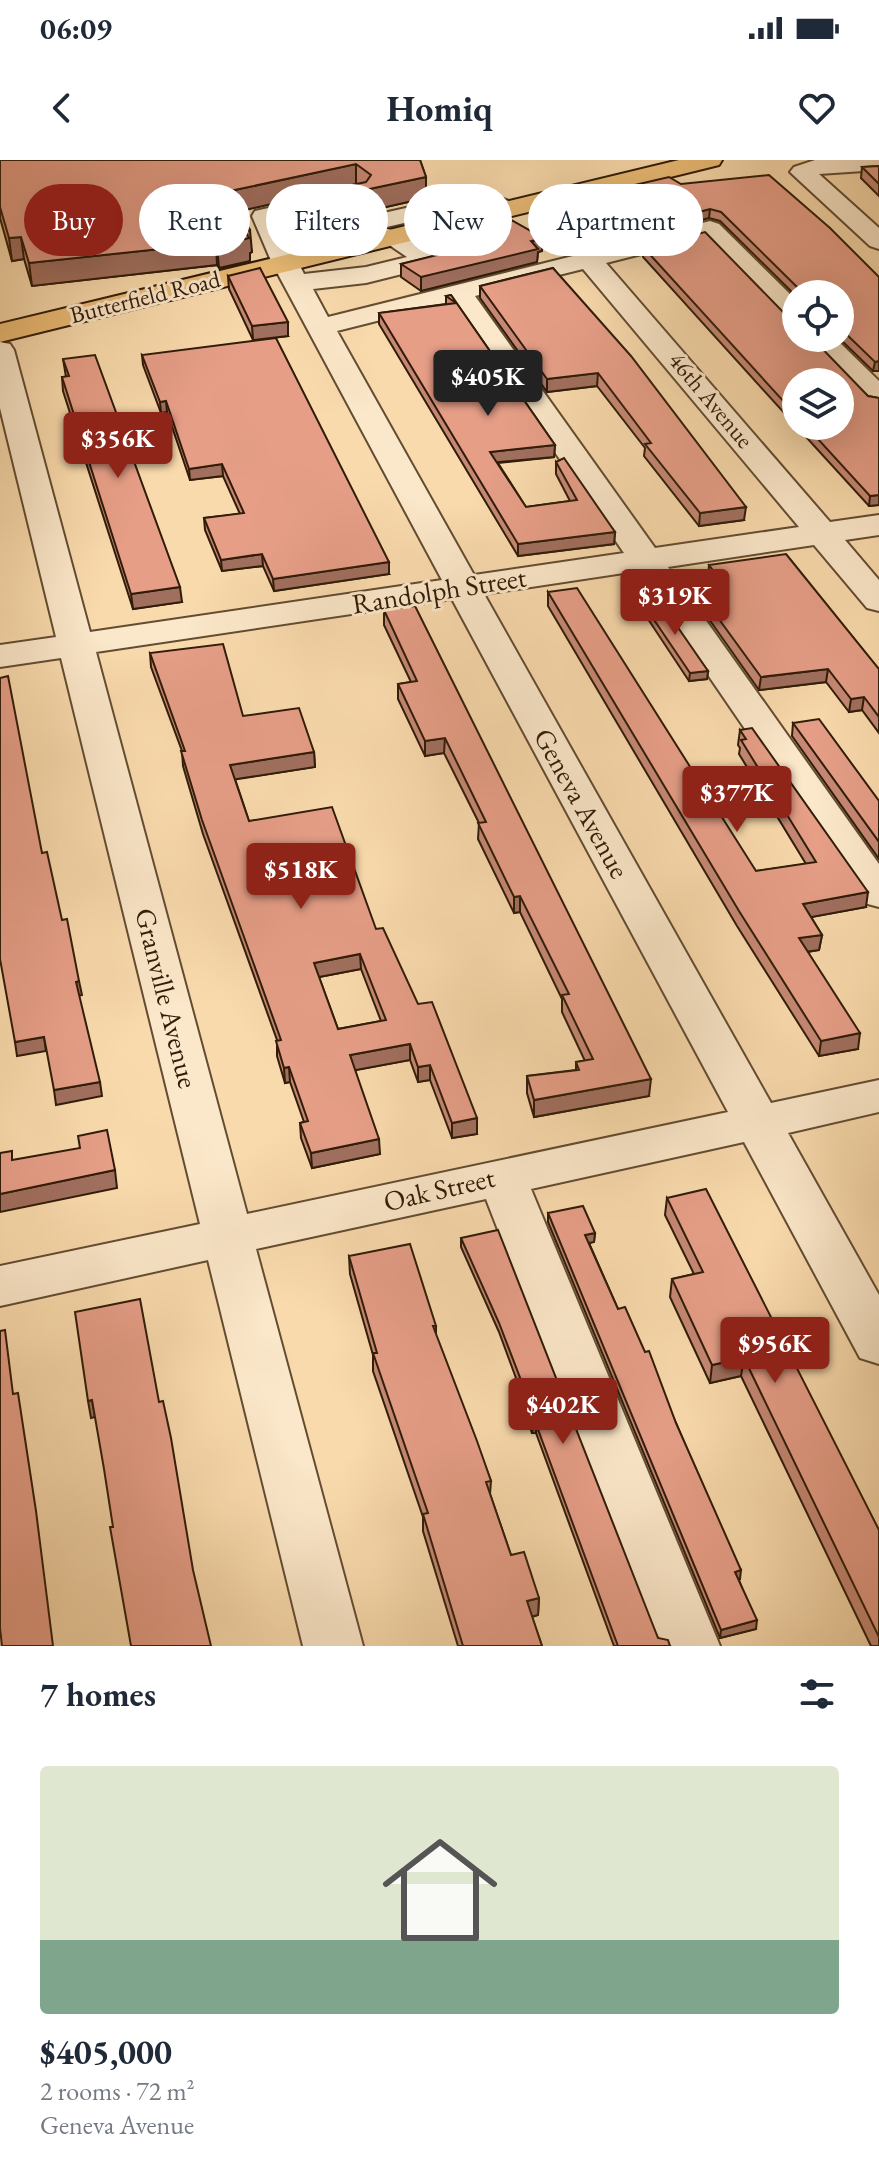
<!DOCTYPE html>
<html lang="en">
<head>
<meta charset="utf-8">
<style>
	:root { --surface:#fff; --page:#f2f2f3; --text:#1f2937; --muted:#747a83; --accent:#8f2418 }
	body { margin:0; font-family:"EB Garamond",serif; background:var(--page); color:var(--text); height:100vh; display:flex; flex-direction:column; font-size:30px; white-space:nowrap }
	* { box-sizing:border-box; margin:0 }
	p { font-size:26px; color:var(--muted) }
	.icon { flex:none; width:44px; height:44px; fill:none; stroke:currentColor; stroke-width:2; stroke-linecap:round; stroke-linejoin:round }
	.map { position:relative; height:1486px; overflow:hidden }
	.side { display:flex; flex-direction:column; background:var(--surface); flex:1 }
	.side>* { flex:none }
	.top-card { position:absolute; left:24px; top:24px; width:832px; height:72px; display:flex; gap:16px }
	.fabs { position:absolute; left:782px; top:120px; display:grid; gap:16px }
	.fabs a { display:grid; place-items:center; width:72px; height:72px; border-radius:50%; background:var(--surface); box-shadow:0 8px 32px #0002; font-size:40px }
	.price { position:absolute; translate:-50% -68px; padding:0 18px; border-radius:8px; background:var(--accent); color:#fff; font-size:26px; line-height:52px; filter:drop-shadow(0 2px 4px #0008) }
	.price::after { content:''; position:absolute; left:50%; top:48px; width:24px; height:18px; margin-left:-12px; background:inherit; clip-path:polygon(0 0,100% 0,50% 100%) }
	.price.current { background:#222; color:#fff }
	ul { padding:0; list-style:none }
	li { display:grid; align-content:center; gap:16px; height:424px; padding:0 40px }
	li span { display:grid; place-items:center; height:248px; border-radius:8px; color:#555 }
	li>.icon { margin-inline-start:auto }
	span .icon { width:144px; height:144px; fill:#fffc; stroke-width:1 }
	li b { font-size:34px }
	h2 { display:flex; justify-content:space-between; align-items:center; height:96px; padding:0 40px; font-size:34px }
	.pill { padding:0 28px; border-radius:36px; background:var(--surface); box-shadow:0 8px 32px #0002; font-size:28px; line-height:72px }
	.pill.current { background:var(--accent); color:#fff }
	.status { display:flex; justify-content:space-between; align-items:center; height:56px; padding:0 40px; background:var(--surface); direction:ltr }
	.status svg { height:22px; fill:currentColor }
	header { display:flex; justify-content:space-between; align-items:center; height:104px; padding:0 40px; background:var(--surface); font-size:36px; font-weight:700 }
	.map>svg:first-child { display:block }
</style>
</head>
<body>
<div class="status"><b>06:09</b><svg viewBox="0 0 49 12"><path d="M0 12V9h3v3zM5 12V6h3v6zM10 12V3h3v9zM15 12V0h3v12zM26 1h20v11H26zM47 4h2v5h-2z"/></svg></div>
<header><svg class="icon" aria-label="back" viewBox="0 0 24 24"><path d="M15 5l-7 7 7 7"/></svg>Homiq<svg class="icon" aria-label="heart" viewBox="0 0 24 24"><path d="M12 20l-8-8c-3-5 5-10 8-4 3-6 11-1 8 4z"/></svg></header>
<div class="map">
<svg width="879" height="1486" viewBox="0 0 879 1486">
	<rect width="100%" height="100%" fill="#f9daac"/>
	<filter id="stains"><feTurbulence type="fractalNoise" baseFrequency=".0025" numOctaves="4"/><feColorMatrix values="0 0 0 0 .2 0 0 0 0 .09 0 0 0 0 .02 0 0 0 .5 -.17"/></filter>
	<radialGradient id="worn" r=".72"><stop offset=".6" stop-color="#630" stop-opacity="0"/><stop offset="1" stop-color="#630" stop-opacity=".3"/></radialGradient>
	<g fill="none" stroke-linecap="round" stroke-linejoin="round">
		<g stroke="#624c32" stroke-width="4">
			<g id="minor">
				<path d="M815 0H879V10L819 14 879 68V89L870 86 790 12 794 7Z"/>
				<path d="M357 28 369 35 366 40 314 52 362 82 366 87 362 92H344L290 57 278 60 304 114 366 107 407 97 382 80 365 79 353 67 366 57 481 31 517 44 520 49 508 56 479 46 382 68 402 72 442 99 438 105 366 123 313 129 328 157 573 96 528 41 540 34 549 36 595 90 710 61 719 64 796 140V163L786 161 705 78 606 103 830 362 879 355V375L845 380 879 420V451L867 448 814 385 668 407 879 704V747L864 743 637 411 484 434 771 943 879 920V952L788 973 879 1135V1204L860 1198 744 982 531 1029 720 1486H660L486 1039 256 1089 363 1486H303L208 1100 0 1146V1106L200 1064 61 498 0 507V485L56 477 0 248V182L10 184 14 190 90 472 442 420 272 103 252 56 255 51ZM583 109 799 367 655 388 475 136ZM452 142 624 393 474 415 337 171ZM452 439 728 952 247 1054 96 492Z"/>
				<path d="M805 178H835L879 221V247L869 244Z"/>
			</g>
		</g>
		<g stroke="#301c09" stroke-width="4">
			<path id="major" d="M679 0H722L719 5 0 182V164Z"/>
		</g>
		<use href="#minor" fill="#fbe7c9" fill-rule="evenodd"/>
		<use href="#major" fill="#ecbd76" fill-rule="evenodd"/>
	</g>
	<g fill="#c68874" stroke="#301c09" stroke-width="2" fill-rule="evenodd">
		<path d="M0 0H420L426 17V38L342 57 333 51 332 30 240 51 252 92 250 93V101L219 108 217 105 32 126 24 99 12 101 0 58Z"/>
		<path d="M879 6V36L861 18 862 7Z"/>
		<path d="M681 24 830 68 879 211H873L839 178 840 134H796V136L720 61 709 58 627 79 623 74V71L579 47V38Z"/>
		<path d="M445 71 543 78 542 91 538 92 537 102 421 131 401 117V104L455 91 445 84Z"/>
		<path d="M644 88 785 154 796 178 868 236 879 238V345L869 346 796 266H840L796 222V266L643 97Z"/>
		<path d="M553 108 744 360 699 366 644 296 645 288 597 226 547 232 480 138V126Z"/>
		<path d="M228 116 288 176 253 180 229 129Z"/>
		<path d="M451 135 555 285 554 297 498 303 526 347 570 341 556 314V302L615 372 614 384 518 396 379 164V153L446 144V136Z"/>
		<path d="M142 195 389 414 274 431 263 406 222 411 205 370 204 358 240 354 223 316 190 320 167 252 161 253 143 205Z"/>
		<path d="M63 199 182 442 133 449 63 231 62 217H66Z"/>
		<path d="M709 405 879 509V573L862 550 849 552 826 522 759 530 699 445 700 433 718 430 708 417Z"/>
		<path d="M548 432 756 711 806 704 739 594 740 588 738 585 740 570 866 747 811 757 822 775 819 790 808 792 858 889 819 896 737 766 548 446Z"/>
		<path d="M642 442 708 511 707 519 689 521 642 450Z"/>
		<path d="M384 450 649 936 534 957 527 933V916L576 910V902L585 901 562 852V839L520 752 514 753 478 679 479 663 444 593 425 596 398 539V524L411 522 384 465Z"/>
		<path d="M150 493 243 556 314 592 315 607 235 619 249 661 376 769 477 974 452 978 430 920 418 922 410 900 355 910 380 994 312 1008 301 978 300 963 304 962 290 922 285 923 277 896V880L203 674 183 606 182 591 151 507ZM361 809 381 861 338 869 319 817Z"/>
		<path d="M793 563 879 641V699L792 576Z"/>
		<path d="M667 1038 879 1370V1486H871L741 1216 710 1223 670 1137 672 1119 694 1114 665 1055Z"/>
		<path d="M548 1053 595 1073 594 1082 589 1083 618 1149 676 1263 740 1419 739 1420 756 1469 720 1478 548 1062Z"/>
		<path d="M461 1078 658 1478 670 1486H614L536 1273H532L519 1238 520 1229 499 1172 461 1087Z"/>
		<path d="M349 1096 436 1166V1176L491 1321 490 1334 511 1395 539 1438 538 1455 532 1457 542 1486H458L423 1371V1357L373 1211V1195L350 1114Z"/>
	</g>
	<g fill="#a16f5e" stroke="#301c09" stroke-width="2">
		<path d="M356 4V25L232 53 230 31Z"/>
		<path d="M426 17V38L342 57 341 35Z"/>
		<path d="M710 49 709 58 627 79 628 70Z"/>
		<path d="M250 70 252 92 250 93V101L219 108 217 86 245 71Z"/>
		<path d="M21 77 24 99 12 101 9 78Z"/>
		<path d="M543 78 542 91 538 92 537 102 421 131V117Z"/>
		<path d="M216 83 217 105 32 126 29 103Z"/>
		<path d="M288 162V176L253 180 252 166Z"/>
		<path d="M879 201V211H873L875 202Z"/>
		<path d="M598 213 597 226 547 232V219Z"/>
		<path d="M166 241 167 252 161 253 160 242Z"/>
		<path d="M555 285 554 297 490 303V292Z"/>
		<path d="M222 304 223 316 190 320 189 309Z"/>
		<path d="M879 335V345L869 346 870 336Z"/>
		<path d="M746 347 744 360 699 366 700 353Z"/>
		<path d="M615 372 614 384 518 396V384Z"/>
		<path d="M262 394 263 406 222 411 221 400Z"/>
		<path d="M389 402V414L274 431 273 419Z"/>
		<path d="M180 427 182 442 133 449 131 434Z"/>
		<path d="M828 509 826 522 759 530 761 517Z"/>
		<path d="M708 511 707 519 689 521 690 513Z"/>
		<path d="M864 537 862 550 849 552 851 539Z"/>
		<path d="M445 578 444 593 425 596V581Z"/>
		<path d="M314 592 315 607 231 620 230 605Z"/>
		<path d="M868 732 866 747 801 759 803 744Z"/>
		<path d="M520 736V752L514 753V737Z"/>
		<path d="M822 775 819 790 797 793 799 778Z"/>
		<path d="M360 794 361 809 314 818V803Z"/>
		<path d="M79 821 82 835 78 836 76 822Z"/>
		<path d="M860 873 858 889 819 896 821 881Z"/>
		<path d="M44 877 46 891 17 896 15 882Z"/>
		<path d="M410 884V900L351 911 350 895Z"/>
		<path d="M430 905V920L418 922V907Z"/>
		<path d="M289 907 290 922 285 923 284 908Z"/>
		<path d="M651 919 649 936 534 957V940Z"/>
		<path d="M100 922 102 936 56 945 54 930Z"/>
		<path d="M477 958V974L452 978V963Z"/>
		<path d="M379 979 380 994 312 1008 311 993Z"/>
		<path d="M115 1010 117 1028 0 1052V1034Z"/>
		<path d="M595 1073 594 1082 584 1084 585 1075Z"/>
		<path d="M744 1198 741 1216 710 1223 712 1205Z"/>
		<path d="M92 1240 95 1257 91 1258 88 1241Z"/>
		<path d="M533 1264H536V1273H532Z"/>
		<path d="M741 1410 740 1419 734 1421 735 1412Z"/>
		<path d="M539 1438 538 1455 526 1458 527 1441Z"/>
		<path d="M757 1460 756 1469 720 1478 721 1470Z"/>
	</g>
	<g fill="#e69e87" stroke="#301c09" stroke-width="2" fill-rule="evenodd">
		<path d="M0 0H420L426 17 341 35 332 29 366 22 371 15 356 4 230 31 250 70 245 71 249 78 217 86 216 83 29 103 21 77 9 78 0 47Z"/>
		<path d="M879 6V24L862 7Z"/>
		<path d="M769 15 830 68 879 117V201L875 202 840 168V134H799V129L721 52 710 49 628 70 623 65 627 64 579 38 669 17 681 24Z"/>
		<path d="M508 58 543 78 531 81 538 89 421 117 401 104 469 87 445 71Z"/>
		<path d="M705 72 785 154 796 156V178H812L868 236 879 238V335L870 336 806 266H840V222H796V255L644 88Z"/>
		<path d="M260 108 288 162 252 166 228 116Z"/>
		<path d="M553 108 631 196 746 347 700 353 645 284 651 283 598 213 547 219 480 126Z"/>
		<path d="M451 135 555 285 490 292 526 347 577 340 556 302 564 298 615 372 518 384 379 153 456 143 446 136Z"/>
		<path d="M276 178 389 402 273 419 262 394 221 400 204 358 244 353 222 304 189 309 166 241 160 242 142 195Z"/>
		<path d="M95 195 180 427 131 434 62 217 69 216 63 199Z"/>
		<path d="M786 394 879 509V557L864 537 851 539 828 509 761 517 700 433 727 429 709 405Z"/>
		<path d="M577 428 756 711 816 702 741 580 746 579 740 570 752 568 868 732 803 744 822 775 799 778 860 873 821 881 739 751 548 432Z"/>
		<path d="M659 440 708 511 690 513 642 442Z"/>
		<path d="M415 446 651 919 534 940 527 916 579 910 576 902 593 899 562 835 569 834 520 736 514 737 478 663 486 662 445 578 425 581 398 524 417 521 384 450Z"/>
		<path d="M223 484 243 556 299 548 314 592 230 605 249 661 332 647 376 769 383 768 418 844 432 842 477 958 452 963 430 905 418 907 410 884 350 895 379 979 311 993 300 963 308 961 289 907 284 908 276 881 281 880 202 660 181 591H185L150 493ZM360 794 386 860 338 869 314 803Z"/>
		<path d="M8 516 42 693 47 692 62 760 67 759 79 821 76 822 100 922 54 930 44 877 15 882 0 799V518Z"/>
		<path d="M819 559 879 641V682L793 563Z"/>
		<path d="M107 970 115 1010 0 1034V993L12 991V1000L80 988 78 976Z"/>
		<path d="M706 1029 879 1370V1477L744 1198 712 1205 672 1119 703 1112 667 1038Z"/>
		<path d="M583 1046 595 1073 585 1075 618 1149 625 1147 645 1192 649 1191 676 1263 741 1410 735 1412 757 1460 721 1470 548 1053Z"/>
		<path d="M498 1070 658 1478 668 1480 670 1486H618L536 1264H533L520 1229 524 1228 499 1163 461 1078Z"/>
		<path d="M410 1084 436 1166H433L477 1281 491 1321 486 1322 511 1395 524 1392 539 1438 527 1441 542 1486H463L423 1354 428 1353 373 1193H377L349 1096Z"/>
		<path d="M140 1139 159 1242 163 1241 171 1278 193 1410 211 1486H131L110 1367H113L104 1309 92 1240 88 1241 75 1152Z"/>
		<path d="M5 1170 13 1234 18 1233 36 1351 53 1486H2L0 1468V1171Z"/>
	</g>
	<g text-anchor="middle" stroke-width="6" stroke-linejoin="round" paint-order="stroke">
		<g font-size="24" fill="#301c09" stroke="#fbe7c9">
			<text transform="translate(145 137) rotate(-14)" y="8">Butterfield Road</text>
			<text transform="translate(711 240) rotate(50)" y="8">46th Avenue</text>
		</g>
		<g font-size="28" fill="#301c09" stroke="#fbe7c9">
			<text transform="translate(439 430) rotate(-9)" y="10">Randolph Street</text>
			<text transform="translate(582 643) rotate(61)" y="10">Geneva Avenue</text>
			<text transform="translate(167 838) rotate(76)" y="10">Granville Avenue</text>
			<text transform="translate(439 1029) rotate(-13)" y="10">Oak Street</text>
		</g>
	</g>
	<rect width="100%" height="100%" filter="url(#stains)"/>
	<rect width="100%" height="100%" fill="url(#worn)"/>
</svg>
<div class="fabs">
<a><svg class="icon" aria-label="locate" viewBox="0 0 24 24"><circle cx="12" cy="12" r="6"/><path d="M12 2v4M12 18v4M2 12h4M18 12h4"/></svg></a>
<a><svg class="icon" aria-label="layers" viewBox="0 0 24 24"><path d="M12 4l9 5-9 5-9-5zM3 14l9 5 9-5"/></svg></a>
</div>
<b class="price current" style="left:488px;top:258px">$405K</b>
<b class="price" style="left:118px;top:320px">$356K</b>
<b class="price" style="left:675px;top:477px">$319K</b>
<b class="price" style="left:737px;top:674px">$377K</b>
<b class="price" style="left:301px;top:751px">$518K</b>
<b class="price" style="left:775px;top:1225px">$956K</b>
<b class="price" style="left:563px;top:1286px">$402K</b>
<div class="top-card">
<a class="pill current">Buy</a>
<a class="pill">Rent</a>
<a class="pill">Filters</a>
<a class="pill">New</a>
<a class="pill">Apartment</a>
</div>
</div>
<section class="side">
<h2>7 homes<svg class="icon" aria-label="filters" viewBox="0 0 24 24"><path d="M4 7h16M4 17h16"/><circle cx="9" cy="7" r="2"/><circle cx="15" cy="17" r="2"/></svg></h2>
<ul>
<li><span style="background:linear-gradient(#dfe7d0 70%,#7fa58c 0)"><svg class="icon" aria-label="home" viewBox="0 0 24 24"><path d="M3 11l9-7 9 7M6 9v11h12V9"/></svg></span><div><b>$405,000</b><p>2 rooms · 72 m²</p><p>Geneva Avenue</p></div></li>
</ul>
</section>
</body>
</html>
